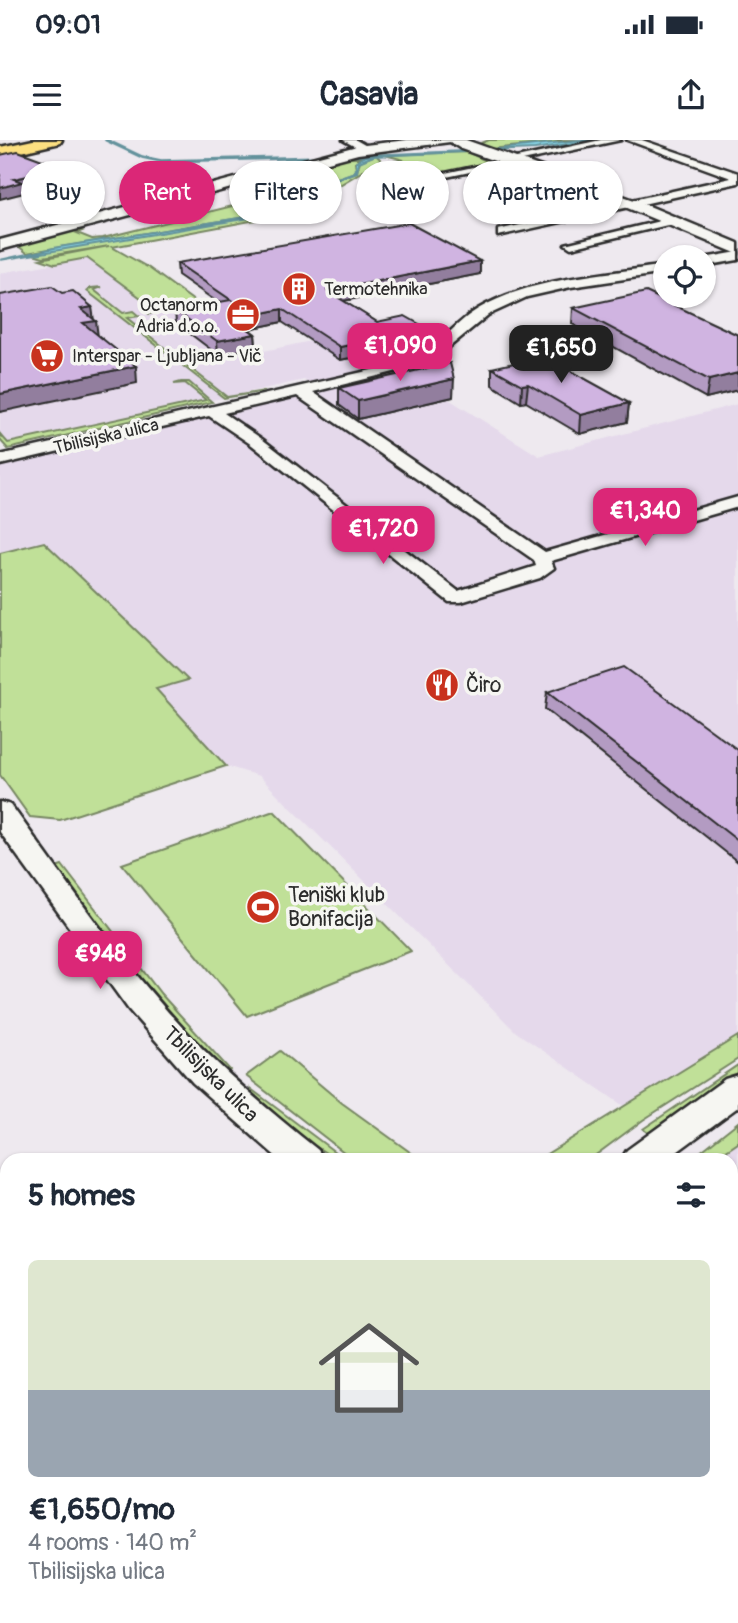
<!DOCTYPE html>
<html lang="en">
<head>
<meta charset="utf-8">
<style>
	:root { --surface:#fff; --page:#f6f6f7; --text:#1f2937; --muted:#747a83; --line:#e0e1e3; --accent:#db2777 }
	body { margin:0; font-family:Pangolin,sans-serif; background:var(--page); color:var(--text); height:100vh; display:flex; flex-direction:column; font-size:26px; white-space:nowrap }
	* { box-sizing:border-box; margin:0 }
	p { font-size:23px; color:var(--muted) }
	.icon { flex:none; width:38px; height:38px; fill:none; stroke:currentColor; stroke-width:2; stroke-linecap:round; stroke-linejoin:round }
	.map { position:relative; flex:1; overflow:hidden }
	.side { position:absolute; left:0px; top:1013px; width:738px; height:471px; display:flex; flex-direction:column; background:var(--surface); border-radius:21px 21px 0 0; box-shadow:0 2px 5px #0004 }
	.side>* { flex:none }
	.banner { position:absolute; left:21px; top:21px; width:696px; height:63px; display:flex; gap:14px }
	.tools { position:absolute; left:653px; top:105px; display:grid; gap:14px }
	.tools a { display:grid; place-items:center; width:63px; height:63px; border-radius:50%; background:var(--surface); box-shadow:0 2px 5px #0004; font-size:35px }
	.price { position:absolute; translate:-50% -60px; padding:0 16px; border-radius:14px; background:var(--accent); color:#fff; font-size:23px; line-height:46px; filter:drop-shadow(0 2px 4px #0008) }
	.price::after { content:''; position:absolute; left:50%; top:42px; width:21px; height:16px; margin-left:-10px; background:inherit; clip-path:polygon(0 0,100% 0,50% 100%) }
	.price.active { background:#222; color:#fff }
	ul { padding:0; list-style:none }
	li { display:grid; align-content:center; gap:14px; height:371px; padding:0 28px }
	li+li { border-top:2px solid var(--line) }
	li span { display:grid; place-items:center; height:217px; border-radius:10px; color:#555 }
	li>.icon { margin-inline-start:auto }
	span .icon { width:126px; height:126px; fill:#fffc; stroke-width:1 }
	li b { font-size:30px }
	h2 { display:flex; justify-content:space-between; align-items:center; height:84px; padding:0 28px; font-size:30px }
	.tag { padding:0 24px; border-radius:32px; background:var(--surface); box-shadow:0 2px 5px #0004; font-size:24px; line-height:63px }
	.tag.active { background:var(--accent); color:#fff }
	.status { display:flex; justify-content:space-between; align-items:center; height:49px; padding:0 35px; background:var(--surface); direction:ltr }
	.status svg { height:19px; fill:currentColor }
	header { display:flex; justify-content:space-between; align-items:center; height:91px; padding:0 28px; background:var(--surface); font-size:32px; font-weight:800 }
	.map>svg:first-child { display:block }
</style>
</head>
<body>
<div class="status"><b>09:01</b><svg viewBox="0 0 49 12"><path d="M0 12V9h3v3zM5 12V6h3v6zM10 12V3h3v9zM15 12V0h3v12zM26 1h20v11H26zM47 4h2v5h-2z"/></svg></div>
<header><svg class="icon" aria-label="menu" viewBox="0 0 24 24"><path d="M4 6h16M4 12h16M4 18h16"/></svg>Casavia<svg class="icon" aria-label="share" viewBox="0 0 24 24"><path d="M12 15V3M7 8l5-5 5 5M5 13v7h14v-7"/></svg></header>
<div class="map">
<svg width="738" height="1483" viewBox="0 0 738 1483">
	<rect width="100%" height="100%" fill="#eee9ef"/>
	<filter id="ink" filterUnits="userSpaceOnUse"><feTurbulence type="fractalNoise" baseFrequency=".0143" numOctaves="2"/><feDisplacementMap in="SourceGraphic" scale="14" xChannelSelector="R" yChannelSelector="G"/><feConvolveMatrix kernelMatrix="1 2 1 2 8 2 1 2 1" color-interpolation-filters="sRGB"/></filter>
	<g filter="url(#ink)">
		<g fill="#e5d9eb">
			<path d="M86 118 153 168 143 170 148 174 198 164 264 211 349 193 399 225 311 245 304 240 227 257 126 178 138 175 124 173 93 149 101 148 98 147 87 151 224 258 212 260 189 242H181L175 245 185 243 207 260 8 303 0 294V133Z"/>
			<path d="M416 230 426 235 423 243 539 316 738 264V896L625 967 516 892 259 636 226 626 156 549 188 540 45 402 0 413V326Z"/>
			<path d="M738 1003V1453L732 1452V1020H713Z"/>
		</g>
		<g fill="#c0e098" stroke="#768662" stroke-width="2">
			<path d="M489 0H580L490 9 479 4Z"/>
			<path d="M467 12 491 23 394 44 389 42V22L404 20 385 15Z"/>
			<path d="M376 15 381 20 293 73 112 107 149 128 198 164 149 174 144 170 153 167 87 118 55 124 40 119 109 106 43 117 30 113 60 107 27 113 18 106 76 89 82 91 77 93 92 99 103 98 273 56 316 41 315 28 345 18H362L355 22 356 30 352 33 300 51 283 71 60 107 285 72 304 51 357 32 360 21Z"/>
			<path d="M91 148 102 147 94 150 123 173 133 171 139 176 127 178 227 257 265 251 224 258 87 151Z"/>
			<path d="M181 242H189L212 262 8 309 0 300V294L8 303 206 260 185 243 174 244Z"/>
			<path d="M44 402 188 540 156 549 226 626 60 680 30 677 0 635V413Z"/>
			<path d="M274 671 411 811 247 876 122 724Z"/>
			<path d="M62 725 161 854 230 930 225 935 135 831 56 727Z"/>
			<path d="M738 896V919L643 980 589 1020H537Z"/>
			<path d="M280 911 342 963 421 1020H354L246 936Z"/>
			<path d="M738 925V933L648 993 643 989Z"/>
			<path d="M251 949 335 1012 337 1020 298 995 255 961Z"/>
			<path d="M738 982V1003L713 1020H690Z"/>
			<path d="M0 1227 7 1230V1304L0 1300Z"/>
			<path d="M0 1388 7 1390V1477H158L154 1483H0Z"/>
			<path d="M437 1477H626L653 1483H451Z"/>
		</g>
		<g fill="#89d6e7" stroke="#63929c" stroke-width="2">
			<path d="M580 0H595L535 9 373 16 359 22 357 32 304 51 296 58 290 70 285 72 0 120 59 107 283 71 300 51 352 33 356 30V21L368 15 490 10Z"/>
			<path d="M295 1477H437L451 1483H312Z"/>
		</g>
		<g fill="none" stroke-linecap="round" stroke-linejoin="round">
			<g stroke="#63929c" stroke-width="3.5">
				<path d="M106 0 142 17 161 21 322 17"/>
				<path d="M344 16 370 15"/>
			</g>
			<g stroke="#2b2b2b" stroke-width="5">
				<g id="street">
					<path d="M343 0H356L370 8 361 10Z"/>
					<path d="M601 0H621L390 49 384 46Z"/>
					<path d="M627 0H642L738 33V43L498 96V90L502 89 731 38Z"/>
					<path d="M672 78 676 79V83L571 108 565 104Z"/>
					<path d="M738 112V120L704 126V118Z"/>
					<path d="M665 125V133L571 147 527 157 488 175 430 223 313 252 545 412 738 357V367L551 421 554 428 540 438 461 462H449L252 305 209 276 0 325V315L411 221C438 209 453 184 478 169 532 137 604 135 665 125ZM297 256 534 420 536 426 458 451 262 299 224 273Z"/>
				</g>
			</g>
			<g stroke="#2b2b2b" stroke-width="5">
				<g id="secondary">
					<path d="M407 0H466L637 61 738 103V114L625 67 461 9 450 2 358 14 0 110V100L357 6Z"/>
					<path d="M0 662 11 665C65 739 117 817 180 885 222 931 269 971 318 1010L324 1020H280L193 943 129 870 0 692Z"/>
					<path d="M738 935V967L666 1020H621L627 1010 725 939Z"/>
					<path d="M181 1477H232L230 1483H179Z"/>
				</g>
			</g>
			<g stroke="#2b2b2b" stroke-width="5">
				<path id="primary" d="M33 0H62L60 3 0 17V7Z"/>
			</g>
			<use href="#street" fill="#f6f6f2" fill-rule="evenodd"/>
			<use href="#secondary" fill="#f6f6f2" fill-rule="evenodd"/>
			<use href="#primary" fill="#fddf80" fill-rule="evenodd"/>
		</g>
		<g fill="#b39bc2" stroke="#2b2b2b" stroke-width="2">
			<path d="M480 121V134L343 161 377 182 428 203 340 220 282 182 249 189 255 194 256 207 218 215 176 183 175 170 217 162 178 135 177 123Z"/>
			<path d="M573 168 738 195V250L706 258 572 184Z"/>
			<path d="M492 228 629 263 627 282 580 294 526 262 521 263 492 245Z"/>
			<path d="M339 248 453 257 358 279 339 265Z"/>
			<path d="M547 552 738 610V722L545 569Z"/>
			<path d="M738 1156V1306L732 1298V1160Z"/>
		</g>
		<g fill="#927e9e" stroke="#2b2b2b" stroke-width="2">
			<path d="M64 28 65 39 23 49 24 53 0 59V48L14 39Z"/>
			<path d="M480 121V134L328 164V151Z"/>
			<path d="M92 167 94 181H96L98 197 85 200 81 169Z"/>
			<path d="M282 169V182L235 192 234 179Z"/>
			<path d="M428 189V203L340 220V207Z"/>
			<path d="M255 194 256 207 218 215 217 201Z"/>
			<path d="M136 226 137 243 0 272V254Z"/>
			<path d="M738 233V250L706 258 709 240Z"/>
			<path d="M454 239 453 257 358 279V261Z"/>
			<path d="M528 244 526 262 521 263 522 245Z"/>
			<path d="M629 263 627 282 580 294 581 275Z"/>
		</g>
		<g fill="#d0b4e1" stroke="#2b2b2b" stroke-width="2">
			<path d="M18 11 64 28 14 39 22 42 0 48V15Z"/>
			<path d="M409 83 480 121 328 151 377 182 405 176 428 189 340 207 282 169 234 179 255 194 217 201 175 170 231 160 177 123Z"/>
			<path d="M52 146 62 153 73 151 92 167 81 169 96 181 83 183 136 226 0 254V155Z"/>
			<path d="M646 152 738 195V233L709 240 573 168Z"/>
			<path d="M544 216 629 263 581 275 528 244 522 245 492 228Z"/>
			<path d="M450 223 454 239 358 261 339 248Z"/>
			<path d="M624 527 738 610V701L547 552Z"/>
			<path d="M738 1156V1275L732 1267V1160Z"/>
		</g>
	</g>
	<defs>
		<g id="building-disc" transform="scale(1.75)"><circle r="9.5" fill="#c8321e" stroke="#f6f6f2"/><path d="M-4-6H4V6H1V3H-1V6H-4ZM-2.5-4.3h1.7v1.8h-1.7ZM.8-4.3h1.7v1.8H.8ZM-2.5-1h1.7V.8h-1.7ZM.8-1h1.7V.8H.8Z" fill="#fff"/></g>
		<g id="office-disc" transform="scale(1.75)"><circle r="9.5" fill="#c8321e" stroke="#f6f6f2"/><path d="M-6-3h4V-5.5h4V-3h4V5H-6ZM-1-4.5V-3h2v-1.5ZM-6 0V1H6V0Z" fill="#fff"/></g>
		<g id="supermarket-disc" transform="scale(1.75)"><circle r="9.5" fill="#c8321e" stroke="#f6f6f2"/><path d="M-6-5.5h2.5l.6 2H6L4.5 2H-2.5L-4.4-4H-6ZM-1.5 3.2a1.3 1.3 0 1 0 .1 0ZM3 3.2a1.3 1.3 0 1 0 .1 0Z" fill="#fff"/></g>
		<g id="restaurant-disc" transform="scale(1.75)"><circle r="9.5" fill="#c8321e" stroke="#f6f6f2"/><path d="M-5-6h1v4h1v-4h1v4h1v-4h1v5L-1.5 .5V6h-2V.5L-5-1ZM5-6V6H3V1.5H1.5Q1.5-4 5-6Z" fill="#fff"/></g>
		<g id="stadium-disc" transform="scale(1.75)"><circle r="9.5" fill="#c8321e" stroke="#f6f6f2"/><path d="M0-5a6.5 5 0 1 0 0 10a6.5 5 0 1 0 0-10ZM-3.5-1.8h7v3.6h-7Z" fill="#fff"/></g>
	</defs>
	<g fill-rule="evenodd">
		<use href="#building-disc" x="299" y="149"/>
		<use href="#office-disc" x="243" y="175"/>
		<use href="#supermarket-disc" x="47" y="216"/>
		<use href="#restaurant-disc" x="442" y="545"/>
		<use href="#stadium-disc" x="263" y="767"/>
	</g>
	<g text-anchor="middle" stroke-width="7" stroke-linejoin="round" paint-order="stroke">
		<g font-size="18" fill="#2b2b2b" stroke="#f6f6f2" text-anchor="start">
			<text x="324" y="155">Termotehnika</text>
			<text x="218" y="171" text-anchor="end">Octanorm<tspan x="218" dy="21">Adria d.o.o.</tspan></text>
			<text x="72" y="222">Interspar - Ljubljana - Vič</text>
		</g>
		<g font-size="18" fill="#2b2b2b" stroke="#f6f6f2">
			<text transform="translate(106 296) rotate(-13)" y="6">Tbilisijska ulica</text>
		</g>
		<g font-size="21" fill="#2b2b2b" stroke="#f6f6f2" text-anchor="start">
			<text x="466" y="552">Čiro</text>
			<text x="288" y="762">Teniški klub<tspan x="288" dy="24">Bonifacija</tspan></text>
		</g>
		<g font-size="21" fill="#2b2b2b" stroke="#f6f6f2">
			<text transform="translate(211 934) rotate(45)" y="7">Tbilisijska ulica</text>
		</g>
	</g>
</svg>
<div class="tools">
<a><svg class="icon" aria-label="locate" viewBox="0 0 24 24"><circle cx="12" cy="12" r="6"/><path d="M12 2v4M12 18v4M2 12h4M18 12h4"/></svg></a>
</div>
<b class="price" style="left:400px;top:243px">€1,090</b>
<b class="price active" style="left:561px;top:245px">€1,650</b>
<b class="price" style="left:645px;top:408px">€1,340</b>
<b class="price" style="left:383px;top:426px">€1,720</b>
<b class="price" style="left:100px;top:851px">€948</b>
<div class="banner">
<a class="tag">Buy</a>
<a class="tag active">Rent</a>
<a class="tag">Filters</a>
<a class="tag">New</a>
<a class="tag">Apartment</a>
</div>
<section class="side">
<h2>5 homes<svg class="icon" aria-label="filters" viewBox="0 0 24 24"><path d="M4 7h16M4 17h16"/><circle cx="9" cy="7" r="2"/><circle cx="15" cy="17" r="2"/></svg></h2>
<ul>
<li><span style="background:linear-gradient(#dfe7d0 60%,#9aa5b1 0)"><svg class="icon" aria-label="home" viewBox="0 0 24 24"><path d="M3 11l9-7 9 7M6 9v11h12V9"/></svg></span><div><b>€1,650/mo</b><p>4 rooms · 140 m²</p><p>Tbilisijska ulica</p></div></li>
</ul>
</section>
</div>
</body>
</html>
